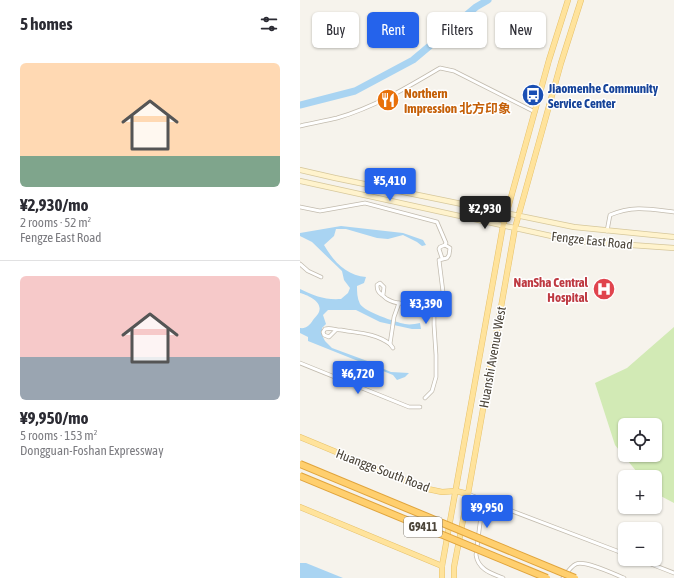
<!DOCTYPE html>
<html lang="en">
<head>
<meta charset="utf-8">
<style>
	:root { --surface:#fff; --page:#f2f2f3; --text:#2b2b33; --muted:#7c7c81; --line:#e1e1e2; --accent:#2563eb }
	body { margin:0; font-family:"Asap Condensed","Noto Sans SC",sans-serif; background:var(--page); color:var(--text); height:100vh; display:flex; flex-direction:column; font-size:15px; white-space:nowrap }
	* { box-sizing:border-box; margin:0 }
	p { font-size:13px; color:var(--muted) }
	.icon { flex:none; width:22px; height:22px; fill:none; stroke:currentColor; stroke-width:2; stroke-linecap:round; stroke-linejoin:round }
	.map { position:relative; flex:1; overflow:hidden }
	.side { display:flex; flex-direction:column; background:var(--surface); width:300px }
	.side>* { flex:none }
	.hud { position:absolute; left:12px; top:12px; width:302px; height:36px; display:flex; gap:8px }
	.tools { position:absolute; left:318px; top:418px; display:grid; gap:8px }
	.tools a { display:grid; place-items:center; width:44px; height:44px; border-radius:6px; background:var(--surface); box-shadow:0 1px 3px #0004; font-size:20px }
	.price { position:absolute; translate:-50% -34px; padding:0 9px; border-radius:4px; background:var(--accent); color:#fff; font-size:13px; line-height:26px; filter:drop-shadow(0 1px 2px #0008) }
	.price::after { content:''; position:absolute; left:50%; top:24px; width:12px; height:9px; margin-left:-6px; background:inherit; clip-path:polygon(0 0,100% 0,50% 100%) }
	.price.current { background:#222; color:#fff }
	ul { padding:0; list-style:none }
	li { display:grid; align-content:center; gap:8px; height:212px; padding:0 20px }
	li+li { border-top:1px solid var(--line) }
	li span { display:grid; place-items:center; height:124px; border-radius:6px; color:#555 }
	li>.icon { margin-inline-start:auto }
	span .icon { width:72px; height:72px; fill:#fffc; stroke-width:1 }
	li b { font-size:17px }
	h2 { display:flex; justify-content:space-between; align-items:center; height:48px; padding:0 20px; font-size:17px }
	.tag { padding:0 14px; border-radius:6px; background:var(--surface); box-shadow:0 1px 3px #0004; font-size:14px; line-height:36px }
	.tag.current { background:var(--accent); color:#fff }
	main { display:flex; flex:1; min-height:0 }
	.map>svg:first-child { display:block }
</style>
</head>
<body>
<main>
<section class="side">
<h2>5 homes<svg class="icon" aria-label="filters" viewBox="0 0 24 24"><path d="M4 7h16M4 17h16"/><circle cx="9" cy="7" r="2"/><circle cx="15" cy="17" r="2"/></svg></h2>
<ul>
<li><span style="background:linear-gradient(#ffd9b3 75%,#7fa58c 0)"><svg class="icon" aria-label="home" viewBox="0 0 24 24"><path d="M3 11l9-7 9 7M6 9v11h12V9"/></svg></span><div><b>¥2,930/mo</b><p>2 rooms · 52 m²</p><p>Fengze East Road</p></div></li>
<li><span style="background:linear-gradient(#f6c9c9 65%,#9aa5b1 0)"><svg class="icon" aria-label="home" viewBox="0 0 24 24"><path d="M3 11l9-7 9 7M6 9v11h12V9"/></svg></span><div><b>¥9,950/mo</b><p>5 rooms · 153 m²</p><p>Dongguan-Foshan Expressway</p></div></li>
</ul>
</section>
<div class="map">
<svg width="374" height="578" viewBox="0 0 374 578">
	<rect width="100%" height="100%" fill="#f6f3ec"/>
	<path fill="#d2eab5" fill-rule="evenodd" d="M374 327V503L355 493V477H341L315 445 295 383 327 368ZM325 425H355V455H325Z"/>
	<g fill="#a9d4f2">
		<path d="M41 226 103 233 123 240 126 245 122 246 117 242 103 235 88 239 77 238 46 229H36L34 236 24 245C33 261 47 276 66 277L64 283 57 286C57 292 57 298 60 304 65 312 95 322 105 324 110 325 115 324 120 323L121 329H112L80 322 56 310H28L23 315 26 324 22 328V335L25 341 32 348 70 362 79 367 91 372 109 373 105 377 97 380 93 375 8 341V337L0 333V328C6 329 10 325 13 320 15 317 18 315 19 312 23 301 7 295 0 293V289C15 296 24 300 41 299L48 293 50 288 44 280 42 271 12 242 0 236V233Z"/>
		<path d="M0 563H6L43 578H0Z"/>
	</g>
	<g fill="none" stroke-linecap="round" stroke-linejoin="round">
		<path stroke="#a9d4f2" stroke-width="7" d="M0 105 55 91 113 60 176 7 188 0"/>
		<g stroke="#c2bbae" stroke-width="4.5">
			<g id="street">
				<path d="M0 126C12 123 25 121 37 118 73 108 108 87 140 68L154 71 235 112"/>
				<path d="M0 207 20 211 65 203 137 222 146 243 145 245"/>
				<path d="M307 231 310 215C333 205 350 209 374 212"/>
				<path d="M0 264 8 271 21 277"/>
				<path d="M83 295 84 287 80 283 77 285C77 290 78 292 82 295 84 296 85 298 87 299 103 309 121 298 138 303"/>
				<path d="M36 330 29 337 24 335 23 332 25 329C30 327 35 330 41 330 58 333 75 333 90 344"/>
				<path d="M93 348 90 344 94 317 99 303"/>
				<path d="M0 363 109 407H120"/>
				<path d="M125 398 132 391 136 377V355L134 325V308L143 292 139 260 147 258 149 255 150 248 145 245 140 247 139 249 142 258"/>
				<path d="M168 494 183 500 176 555C178 569 190 573 203 578"/>
				<path d="M183 500 325 554"/>
				<path d="M338 559 374 573"/>
				<path d="M263 578C267 573 270 567 276 564 285 560 314 574 324 578"/>
			</g>
		</g>
		<g stroke="#d6c79b" stroke-width="6">
			<g id="secondary">
				<path d="M0 170 35 178 274 227 374 237"/>
				<path d="M0 181 274 241 374 248"/>
			</g>
		</g>
		<g stroke="#e6c16a" stroke-width="6">
			<g id="primary">
				<path d="M0 437 123 488 142 492 156 491 168 494"/>
				<path d="M0 507 142 566"/>
				<path d="M142 578V566L203 226 249 60 268 0"/>
				<path d="M154 578V567L168 494 215 228 261 63 281 0"/>
			</g>
		</g>
		<use href="#street" stroke="#fff" stroke-width="3"/>
		<use href="#secondary" stroke="#fff3cd" stroke-width="4.5"/>
		<use href="#primary" stroke="#ffe39c" stroke-width="5"/>
		<g stroke="#e0a43c" stroke-width="8" stroke-linecap="butt">
			<g id="highway-bridge">
				<path d="M0 464 275 578"/>
				<path d="M0 476 247 578"/>
			</g>
		</g>
		<use href="#highway-bridge" stroke="#ffcf6e" stroke-width="6"/>
	</g>
	<defs>
		<g id="bus-disc" transform="scale(1.15)"><circle r="9.5" fill="#1a4fb4" stroke="#fff"/><path d="M-5-6H5V4H4V6H2V4H-2V6H-4V4H-5ZM-3.5-4V0h7V-4ZM-3.5 1.2v1.5H-2V1.2ZM2 1.2v1.5H3.5V1.2Z" fill="#fff"/></g>
		<g id="restaurant-disc" transform="scale(1.15)"><circle r="9.5" fill="#e8710a" stroke="#fff"/><path d="M-5-6h1v4h1v-4h1v4h1v-4h1v5L-1.5 .5V6h-2V.5L-5-1ZM5-6V6H3V1.5H1.5Q1.5-4 5-6Z" fill="#fff"/></g>
		<g id="hospital-disc" transform="scale(1.15)"><circle r="9.5" fill="#e0444e" stroke="#fff"/><path d="M-5-5h3v3.5h4V-5h3V5h-3V1.5h-4V5h-3Z" fill="#fff"/></g>
	</defs>
	<g fill-rule="evenodd">
		<use href="#bus-disc" x="233" y="95"/>
		<use href="#restaurant-disc" x="88" y="100"/>
		<use href="#hospital-disc" x="304" y="289"/>
	</g>
	<g text-anchor="middle" stroke-width="3" stroke-linejoin="round" paint-order="stroke">
		<rect fill="#fff" stroke="#817c74" stroke-width="1" x="104" y="517" width="38" height="20" rx="3"/>
		<g font-size="12" font-weight="bold" fill="#4b4439">
			<text x="123" y="531">G9411</text>
		</g>
		<g font-size="13" font-weight="bold" fill="#164399" stroke="#fff" text-anchor="start">
			<text x="248" y="93">Jiaomenhe Community<tspan x="248" dy="15">Service Center</tspan></text>
		</g>
		<g font-size="13" font-weight="bold" fill="#c56008" stroke="#fff" text-anchor="start">
			<text x="104" y="98">Northern<tspan x="104" dy="15">Impression 北方印象</tspan></text>
		</g>
		<g font-size="13" fill="#4b4439" stroke="#fff">
			<text transform="translate(292 240) rotate(6)" y="5">Fengze East Road</text>
			<text transform="translate(192 357) rotate(-80)" y="5">Huanshi Avenue West</text>
			<text transform="translate(83 470) rotate(21)" y="5">Huangge South Road</text>
		</g>
		<g font-size="13" font-weight="bold" fill="#be3a42" stroke="#fff" text-anchor="end">
			<text x="288" y="287">NanSha Central<tspan x="288" dy="15">Hospital</tspan></text>
		</g>
	</g>
</svg>
<div class="tools">
<a><svg class="icon" aria-label="locate" viewBox="0 0 24 24"><circle cx="12" cy="12" r="6"/><path d="M12 2v4M12 18v4M2 12h4M18 12h4"/></svg></a>
<a>+</a>
<a>−</a>
</div>
<b class="price" style="left:90px;top:202px">¥5,410</b>
<b class="price current" style="left:185px;top:230px">¥2,930</b>
<b class="price" style="left:126px;top:325px">¥3,390</b>
<b class="price" style="left:58px;top:395px">¥6,720</b>
<b class="price" style="left:187px;top:529px">¥9,950</b>
<div class="hud">
<a class="tag">Buy</a>
<a class="tag current">Rent</a>
<a class="tag">Filters</a>
<a class="tag">New</a>
</div>
</div>
</main>
</body>
</html>
